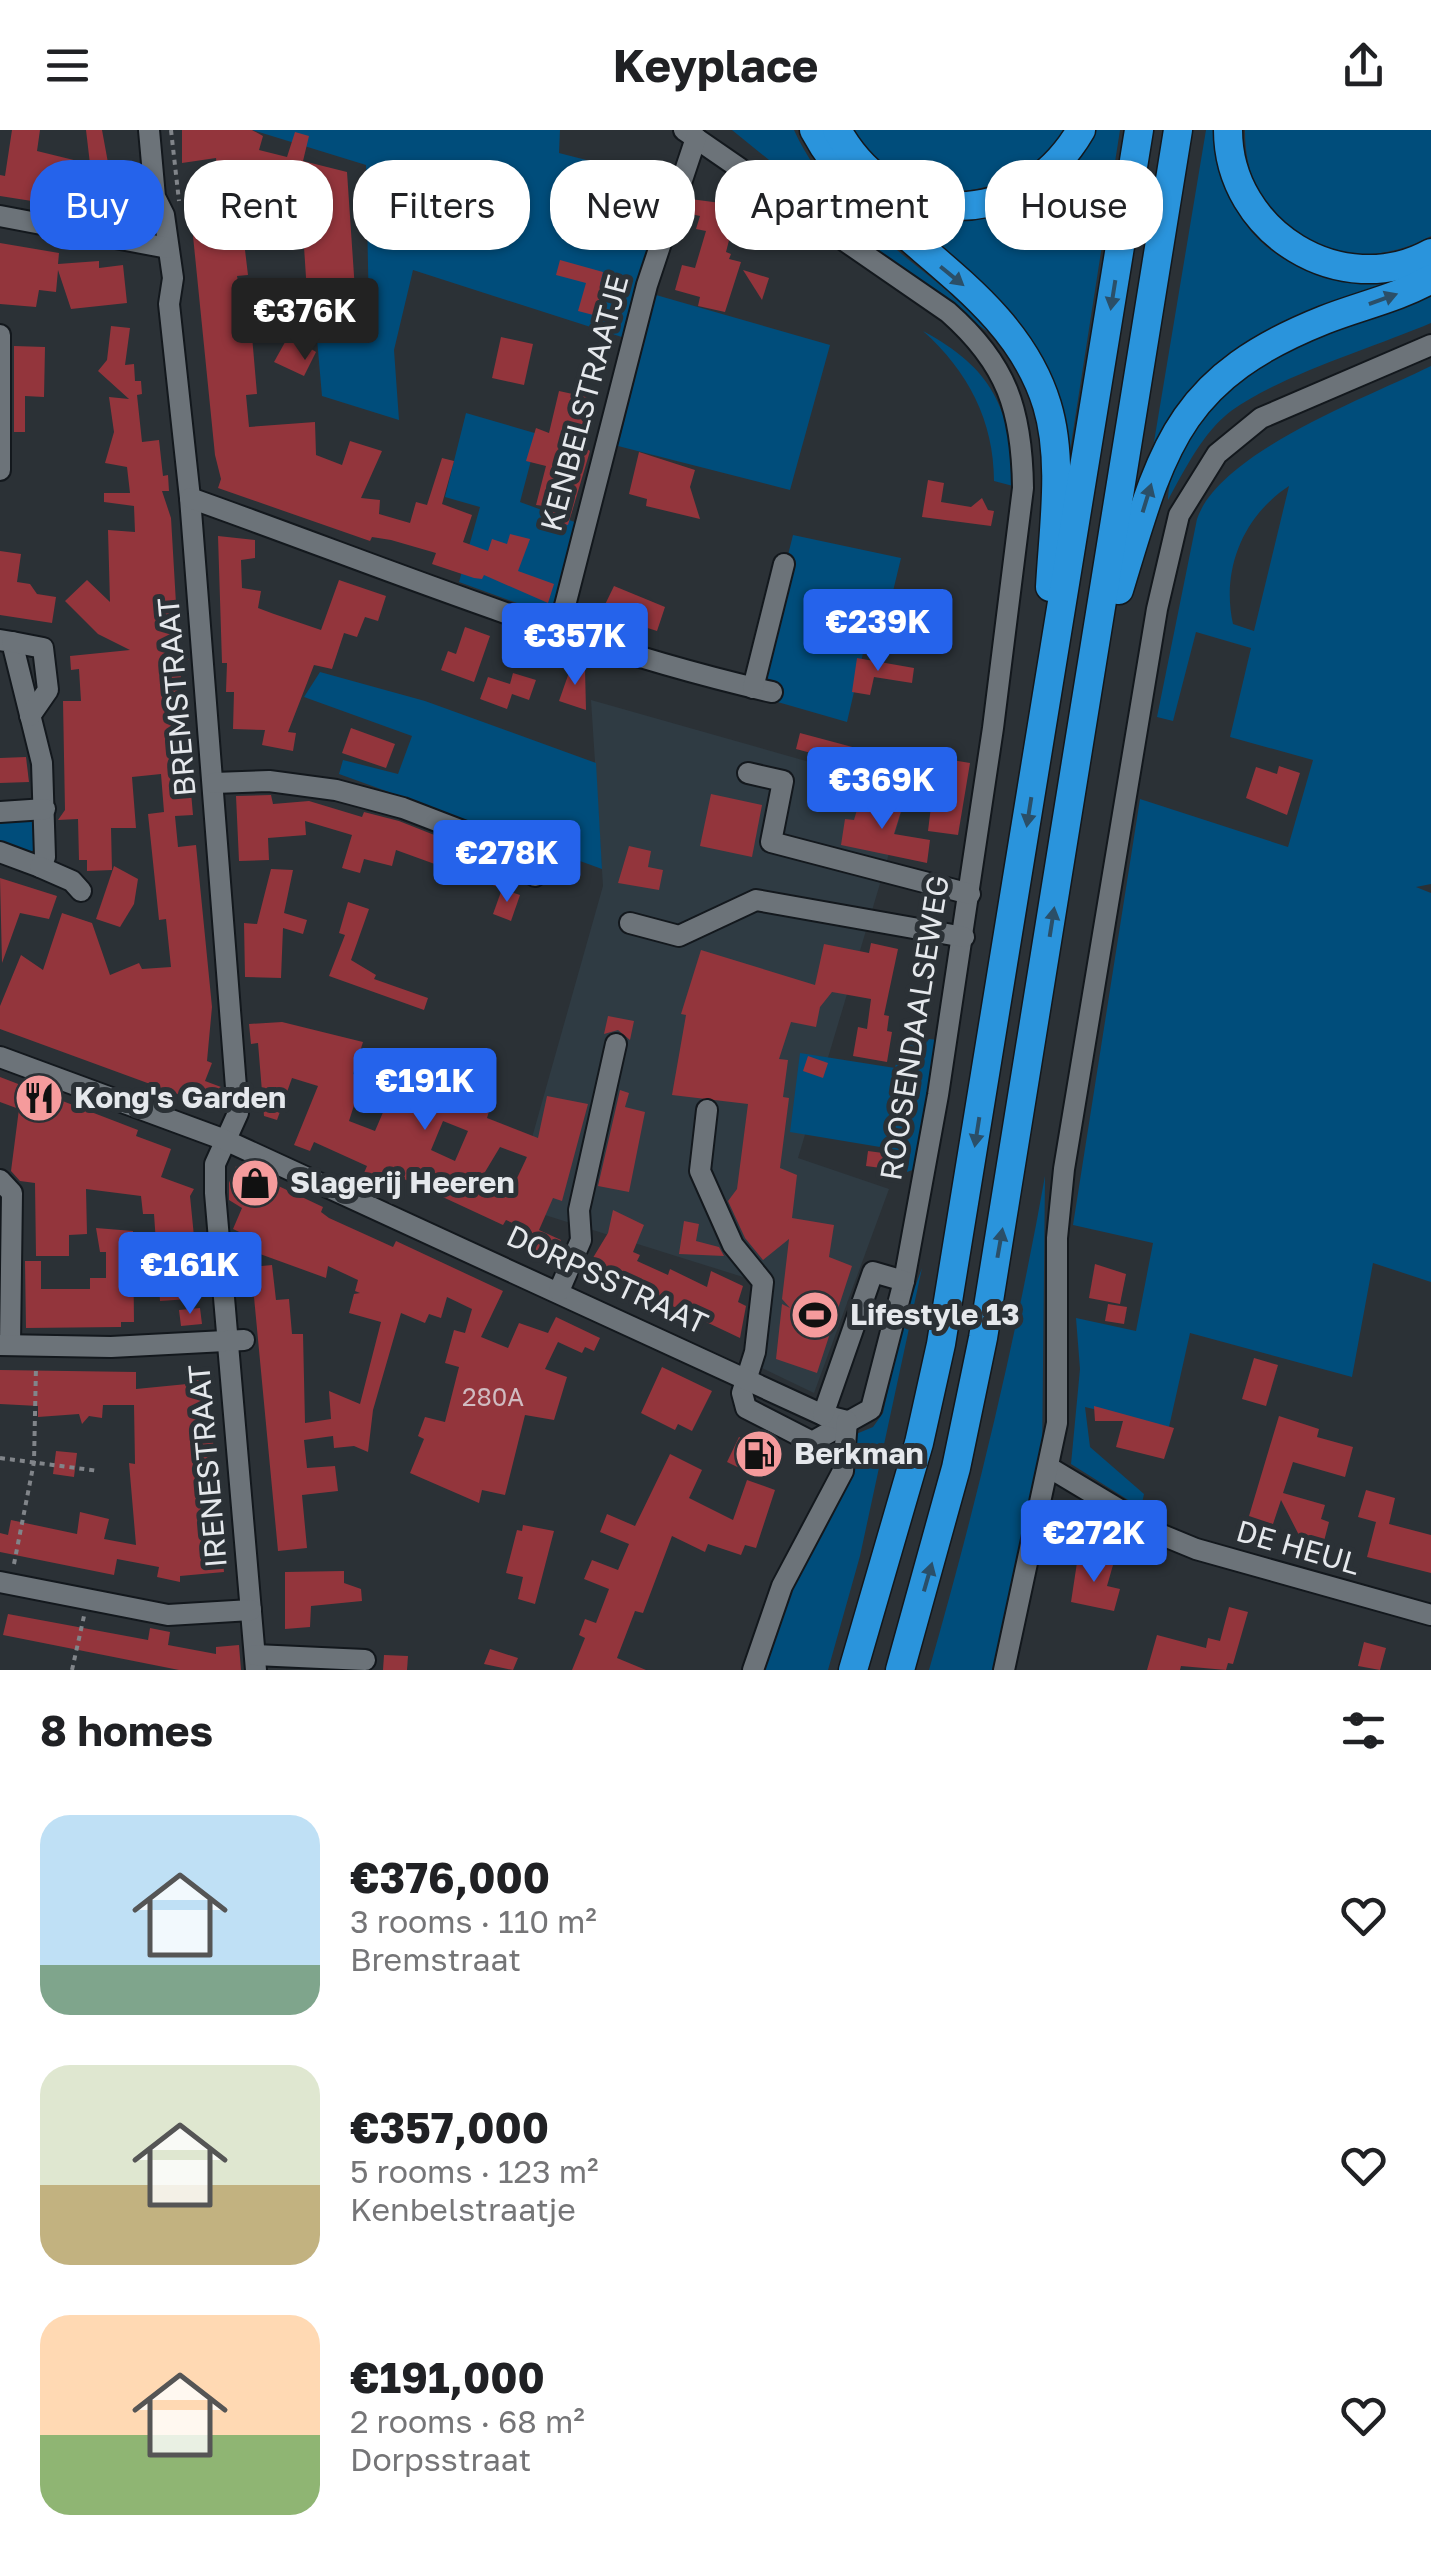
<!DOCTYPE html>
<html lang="en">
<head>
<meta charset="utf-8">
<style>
	:root { --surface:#fff; --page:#f6f6f6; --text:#202124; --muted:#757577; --accent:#2563eb }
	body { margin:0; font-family:"Golos Text",sans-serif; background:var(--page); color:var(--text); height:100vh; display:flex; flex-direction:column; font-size:38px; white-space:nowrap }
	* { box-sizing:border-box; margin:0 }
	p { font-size:32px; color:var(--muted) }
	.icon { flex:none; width:55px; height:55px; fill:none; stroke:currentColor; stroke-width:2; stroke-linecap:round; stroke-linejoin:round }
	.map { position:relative; height:1540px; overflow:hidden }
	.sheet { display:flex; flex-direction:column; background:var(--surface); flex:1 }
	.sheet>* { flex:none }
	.hud { position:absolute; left:30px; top:30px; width:1372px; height:90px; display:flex; gap:20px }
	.price { position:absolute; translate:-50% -85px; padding:0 22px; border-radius:10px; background:var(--accent); color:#fff; font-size:32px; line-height:65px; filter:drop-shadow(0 2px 5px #0008) }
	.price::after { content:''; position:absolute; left:50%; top:60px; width:30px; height:22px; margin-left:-15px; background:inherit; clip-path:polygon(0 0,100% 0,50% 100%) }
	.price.active { background:#222; color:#fff }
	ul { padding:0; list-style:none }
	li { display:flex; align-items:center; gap:30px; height:250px; padding:0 40px }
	li span { display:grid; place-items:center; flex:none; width:280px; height:200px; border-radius:30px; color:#555 }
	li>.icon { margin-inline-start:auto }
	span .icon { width:120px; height:120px; fill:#fffc; stroke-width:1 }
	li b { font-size:42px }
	h2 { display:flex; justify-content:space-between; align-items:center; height:120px; padding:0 40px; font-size:42px }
	.chip { padding:0 35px; border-radius:40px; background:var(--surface); box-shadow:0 2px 8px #0004; font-size:35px; line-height:90px }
	.chip.active { background:var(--accent); color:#fff }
	header { display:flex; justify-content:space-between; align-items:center; height:130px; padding:0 40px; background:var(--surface); font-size:45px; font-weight:700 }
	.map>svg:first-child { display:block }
</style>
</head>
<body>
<header><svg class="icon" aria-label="menu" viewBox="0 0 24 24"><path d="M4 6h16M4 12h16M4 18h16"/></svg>Keyplace<svg class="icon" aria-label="share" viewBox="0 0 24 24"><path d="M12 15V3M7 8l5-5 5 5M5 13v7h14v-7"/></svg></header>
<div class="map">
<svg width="1431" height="1540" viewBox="0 0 1431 1540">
	<rect width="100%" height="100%" fill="#2b3136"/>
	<path fill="#2f3b43" d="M591 570 908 660 798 1028 889 1059 814 1263 741 1228 759 1152 513 1075 603 756Z"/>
	<g fill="#004d7b" fill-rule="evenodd">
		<path d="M252 0H560L559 23 672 52 628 209 413 140 394 220 399 290 322 266 315 186 369 185 366 35Z"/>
		<path d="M732 0H794C836 93 929 133 994 206L791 63 774 34Z"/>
		<path d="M848 0H1067C1022 56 952 83 886 40 872 30 860 13 848 0Z"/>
		<path d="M1093 0H1120L1067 340 1057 277 931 116 889 70 975 85Z"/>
		<path d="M1206 0H1218C1222 22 1224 48 1232 69 1259 137 1335 157 1401 151L1300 192 1152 324Z"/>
		<path d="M1245 0H1431V106C1343 154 1244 104 1245 0Z"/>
		<path d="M656 165 830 215 790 360 618 316Z"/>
		<path d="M1431 166V193C1372 218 1281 245 1231 281 1203 302 1184 341 1168 370 1178 236 1328 206 1431 166Z"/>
		<path d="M923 201C992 238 1012 279 1013 356L994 351C994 291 968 241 923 201Z"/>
		<path d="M1431 236V754L1416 757 1431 763V1152L1373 1133 1352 1247 1190 1203 1169 1297 1085 1277 1090 1317 1144 1364 1141 1378 1071 1334 1080 1239 1076 1188 1136 1201 1153 1113 1073 1095 1140 669 1288 717 1313 630 1230 607 1251 518 1196 502 1173 591 1157 587 1197 389C1220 322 1368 267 1431 236ZM1289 356 1254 501 1233 494C1221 440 1243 386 1289 356Z"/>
		<path d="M466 283 538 304 520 372 580 394 556 487 459 452 480 377 445 367Z"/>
		<path d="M793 405 901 428 882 507 867 506 847 592 753 565Z"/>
		<path d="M320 542 425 571 596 633 602 739 339 644 343 630 398 644 412 606 304 567Z"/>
		<path d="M0 690 37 691 38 716 30 723 0 714Z"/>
		<path d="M902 905 928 909 925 915 929 909 938 910 918 1038 907 1042 910 1026 904 1021 790 1002 800 923 895 938Z"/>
		<path d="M1045 1046 1042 1331 997 1540H929C976 1376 1015 1214 1045 1046Z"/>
		<path d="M922 1138 860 1426 828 1540H761L788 1460 848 1342 856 1304 873 1297 883 1283 903 1190Z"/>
	</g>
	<g fill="#93353c" fill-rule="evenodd">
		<path d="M12 0H40L37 21 90 34 86 0H102L117 82 101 83 99 55 74 57 70 77 0 66V45L5 46Z"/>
		<path d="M182 0H252L263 6 259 20 287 27 295 2 309 6 303 31 347 42 356 175 308 178 302 86 239 70 248 145 237 146 243 177 235 194 249 192 252 206 257 264 246 265 249 297 315 292 316 325 342 335 350 311 382 321 361 368 380 370 379 384 410 393 416 372 427 375 442 328 454 331 442 374 472 385 463 412 488 421 492 409 507 414 510 404 530 409 518 441 554 454 548 473 484 445 482 449 474 448 432 434 436 423 391 410 372 407 370 411 218 358 221 349 215 325 190 76 220 73 219 56 216 28 182 33Z"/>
		<path d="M690 69 721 73 736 83 726 122 731 124 729 129 741 132 725 182 698 176 700 167 675 160 682 135 695 138 706 101 696 99 700 86 686 83Z"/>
		<path d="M0 113 59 123 58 134 99 131V138L123 135 127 173 71 179 58 140 56 162 39 160 36 177 0 174Z"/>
		<path d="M560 130 603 142 600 154 609 157 601 187 578 181 586 153 556 145Z"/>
		<path d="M743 140 769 148 762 170Z"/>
		<path d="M111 196 130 198 125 235 134 234 135 251H141L142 264 137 265 142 312 159 310 163 346 168 345 169 361H162L171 388 179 525 189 529 180 536 193 685 175 686 178 717 196 715 212 877 207 931 212 933 205 951 221 957 213 977 0 899V876L21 825 43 840 62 783 92 793 110 845 139 833 142 839 171 837 166 789 159 790 148 684 164 682 161 644 132 647 136 698H111L112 740 87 741V730H79L78 689 58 690 65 680 63 571H81L79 539 71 540 70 526 130 520 98 504 65 471 87 450 110 472 108 400 135 402 134 376 104 372V363H130L127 337 105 333 114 302 109 267 129 269 98 241 107 230Z"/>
		<path d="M289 205 316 222 304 246 274 232Z"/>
		<path d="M501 207 533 214 524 255 492 248Z"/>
		<path d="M14 216 45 217 44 267 25 266V302H14Z"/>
		<path d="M559 261 591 268 579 314 590 321 568 395 541 387 544 376 536 375 546 336 526 331 536 298 549 303Z"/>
		<path d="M639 322 695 340 690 357 700 389 646 376 647 369 629 364Z"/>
		<path d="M928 350 944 353 941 372 971 377 982 368 988 380 994 381 991 396 922 387Z"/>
		<path d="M218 406 255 410V428L241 430 242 458 261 461 258 478 274 484 321 500 339 450 386 466 378 491 365 487 357 507 344 503 332 539 314 535 288 602 296 603 293 621 262 615 265 600 233 599 234 562H226L227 533H222Z"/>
		<path d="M0 421 21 424 17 452 30 454 37 464 56 467 52 493 0 485Z"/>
		<path d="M614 456 665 477 657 501 632 493 631 498 600 485Z"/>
		<path d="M465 497 490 506 474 552 441 540 448 521 456 524Z"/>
		<path d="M857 528 914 538 912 553 874 547 870 565 852 562Z"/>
		<path d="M572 534 585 539 586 580 559 571Z"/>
		<path d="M513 543 536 550 529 570 512 564 507 579 480 569 488 547 510 554Z"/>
		<path d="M351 598 395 614 386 638 342 623Z"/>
		<path d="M800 603 856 618 852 643 828 639 830 628 796 619Z"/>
		<path d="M26 627 29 652 0 653V628Z"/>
		<path d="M946 629 970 633 958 705 928 701 936 636 945 638Z"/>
		<path d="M1279 636 1300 643 1287 685 1246 668 1256 637 1277 644Z"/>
		<path d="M711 664 762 675 752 727 700 716Z"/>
		<path d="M271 665 273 674 309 671 362 687 364 682 399 691 520 739 512 762 396 720 392 736 364 729 360 743 342 738 352 705 305 691 306 705 268 708 269 730 239 731 236 666Z"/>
		<path d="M861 666 902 678 894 704 930 710 927 733 841 715 845 689 854 690Z"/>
		<path d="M629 716 651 721 648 737 663 740 659 760 618 753Z"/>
		<path d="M114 736 138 749 134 774 120 797 96 789Z"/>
		<path d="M271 739 293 740 284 783 307 790 303 804 283 798 281 848 245 847 244 793 257 794Z"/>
		<path d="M0 748 57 766 49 789 20 783 2 833Z"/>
		<path d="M502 759 520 765 511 791 493 784Z"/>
		<path d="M348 772 369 779 351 830 376 845 374 849 428 868 424 880 329 846 345 805 339 803Z"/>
		<path d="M871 813 898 819 884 885 889 886 887 901 892 902 887 932 853 926 858 897 867 899 871 869 832 862 820 877 816 897 791 892 779 929 788 930 783 967 789 968 780 1038 797 1045 792 1088 834 1095 829 1127 852 1136 817 1243 776 1229 782 1174 790 1178 782 1169 789 1109 763 1130 745 1108 728 1071 737 1059 748 974 672 965 686 885 681 884 701 820 815 855 824 814 869 823Z"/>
		<path d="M608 886 634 891 630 910 618 900 604 904Z"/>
		<path d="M282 892 363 912 353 944 363 947 349 991 375 1001 396 952 463 979 466 969 490 978 487 988 538 1008 547 966 588 974 562 1071 553 1068 539 1100 561 1110 552 1129 523 1116 530 1101 506 1090 503 1095 391 1043 384 1054 364 1043 367 1036 314 1012 310 1021 294 1015 318 956 292 948 277 990 264 986 258 913 251 914 249 894ZM443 991 468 1001 455 1031 431 1020ZM500 1017 527 1027 509 1065 479 1052Z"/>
		<path d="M808 926 828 933 823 948 803 941Z"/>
		<path d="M0 947 138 1000 136 1006 171 1019 161 1047 194 1059 190 1066 198 1147 187 1148 189 1169 160 1171 154 1084H143L141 1066 86 1059 87 1104 69 1105V1126H36L35 1053 20 1051 11 1041 19 979 0 972Z"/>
		<path d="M620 960 629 963 625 977 645 982 629 1062 598 1056Z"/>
		<path d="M868 1021 898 1025 896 1040 866 1036Z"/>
		<path d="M236 1036 323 1077 321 1082 329 1088 393 1117 396 1111 503 1161 481 1207 508 1218 519 1193 548 1203 556 1187 600 1208 594 1221 585 1217 582 1223 558 1212 545 1239 567 1247 554 1290 525 1285 505 1365 482 1360 479 1373 410 1343 424 1309 418 1306 425 1287 445 1292 459 1237 445 1233 454 1200 465 1203 472 1179 447 1167 441 1188 429 1184 425 1193 401 1183 373 1280 368 1322 354 1316 334 1318 333 1306 304 1310 307 1338 335 1336 338 1361 302 1365 307 1418 278 1421 254 1167H249L247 1147 253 1146 252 1137 272 1135 276 1170 289 1169 292 1204H303L305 1293 331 1289 329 1261 360 1274 381 1192 349 1183 354 1164 360 1163 355 1161 358 1150 328 1136 326 1148 260 1124 258 1111 233 1099 242 1078 229 1070V1053Z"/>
		<path d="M613 1080 644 1095 633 1122 640 1125 637 1131 668 1145 670 1139 707 1157 711 1141 743 1156 738 1172 746 1176 740 1208 666 1173 664 1177 640 1166 642 1161 588 1136 608 1103Z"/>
		<path d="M684 1091 699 1094 696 1111 719 1117 724 1126 679 1124Z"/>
		<path d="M96 1098 133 1101 134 1192H121V1197L26 1198 25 1131H41V1159H90V1148H106V1122H100Z"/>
		<path d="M1095 1134 1126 1144 1120 1174 1089 1168Z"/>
		<path d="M1108 1174 1127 1177 1124 1194 1105 1191Z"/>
		<path d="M200 1178 202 1194 181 1196 179 1180Z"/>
		<path d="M1254 1228 1278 1235 1266 1276 1242 1269Z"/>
		<path d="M662 1237 712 1261 692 1301 678 1294 675 1300 641 1283Z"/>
		<path d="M0 1240 136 1242V1259L187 1254 186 1247 207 1245 215 1333H208L210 1360 217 1359 224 1442 180 1446V1452L157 1447 159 1437 117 1429 114 1445 0 1422V1403L8 1405 11 1390 77 1404 80 1382 109 1389 104 1409 136 1415 129 1333 135 1334 134 1275H103L102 1288 89 1286 82 1294 79 1284 38 1287V1276L0 1274Z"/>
		<path d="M1094 1276 1174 1298 1164 1329 1116 1317 1123 1291H1095Z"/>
		<path d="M1279 1286 1319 1299 1317 1307 1353 1317 1345 1347 1293 1332 1283 1363 1325 1375 1321 1389 1329 1392 1323 1415 1301 1409 1281 1370 1273 1394 1249 1386Z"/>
		<path d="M739 1307 772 1323 760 1348 727 1332Z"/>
		<path d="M56 1321 77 1323 74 1347 53 1344Z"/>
		<path d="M670 1324 702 1340 689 1368 733 1390 747 1350 775 1360 756 1418 745 1415 741 1425 708 1414 705 1422 672 1406 643 1483 635 1481 617 1528 646 1540H572L585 1508 579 1505 585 1489 596 1493 609 1459 584 1449 592 1430 618 1440 629 1414 600 1402 607 1384 635 1396Z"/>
		<path d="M1366 1360 1395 1368 1389 1394 1431 1405V1443L1367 1427 1376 1392 1358 1387Z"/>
		<path d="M523 1395 554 1401 535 1474 518 1469 523 1447 506 1443 517 1400 522 1401Z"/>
		<path d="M1078 1426 1113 1435 1107 1456 1120 1459 1114 1481 1071 1472Z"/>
		<path d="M344 1441V1453L361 1459 362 1471 311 1476 310 1497 285 1499V1442Z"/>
		<path d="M1229 1477 1248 1482 1233 1534 1228 1533 1226 1540 1181 1536 1180 1540H1147L1157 1505 1206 1518 1208 1508 1220 1511Z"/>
		<path d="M8 1484 148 1510 150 1498 170 1502 168 1515 216 1524V1517L239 1515 241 1540H179L3 1505Z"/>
		<path d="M1364 1512 1386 1518 1380 1540 1358 1536Z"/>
		<path d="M490 1519 518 1528 513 1540 484 1534Z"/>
		<path d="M384 1525 408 1526 407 1540H383Z"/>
	</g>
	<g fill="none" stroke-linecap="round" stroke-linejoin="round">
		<g stroke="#13181d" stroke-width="24">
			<g id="minor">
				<path d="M149 0 155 67 164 85 173 148 169 174 190 368 238 983 215 1034V1063L256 1540"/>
				<path d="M684 0 948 182C1007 234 1022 280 1023 358L993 598 938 965 904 1151 871 1279 812 1312 746 1278 742 1263 755 1222 763 1152 733 1115 700 1041 707 980"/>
				<path d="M0 86 168 118"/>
				<path d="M0 205V340"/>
				<path d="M190 368C382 436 574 517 772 562"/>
				<path d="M559 499 647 155 696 8"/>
				<path d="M0 510 12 512 42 633 45 727 40 737 0 722"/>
				<path d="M12 512 43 518 48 560 30 586"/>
				<path d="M753 558 784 434"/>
				<path d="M748 643 783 651 771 712 970 764"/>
				<path d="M214 653 269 651 336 660 403 678 533 728 535 746"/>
				<path d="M0 682 45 679"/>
				<path d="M40 737 72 751 81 761"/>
				<path d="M630 793 679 806 756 770 964 807"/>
				<path d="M0 927 225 1010 823 1285 847 1291"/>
				<path d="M0 1050 12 1063 10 1215"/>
				<path d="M559 1161 581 1110 579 1080 616 914"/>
				<path d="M0 1215 111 1217 244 1210"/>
				<path d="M823 1285 873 1142 904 1151"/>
				<path d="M1050 1338 1162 1405 1196 1419 1431 1485"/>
				<path d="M0 1452 168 1485 251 1480"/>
				<path d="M255 1525 365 1530"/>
				<path d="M753 1540 782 1456 843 1341 847 1291"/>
				<path d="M1004 1540 1057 1293V1108L1064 1039 1157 479 1179 385 1217 324 1261 288 1431 215"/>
			</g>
		</g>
		<g stroke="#13181d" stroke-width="31">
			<g id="highway">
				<path d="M814 0C872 109 1010 153 1047 275 1064 331 1053 399 1050 457"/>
				<path d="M837 0C894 103 1023 100 1081 0"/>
				<path d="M1228 0C1228 103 1342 172 1431 123"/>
				<path d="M1119 460C1162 319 1176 249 1324 190 1359 176 1398 168 1431 149"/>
				<path d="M853 1540 919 1313 941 1214 1139 0"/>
				<path d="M900 1540 956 1338 983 1208 1178 0"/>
			</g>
		</g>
		<g stroke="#81858a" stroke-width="4" stroke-dasharray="5 5" stroke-linecap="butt">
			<path d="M171 0 179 71"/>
			<path d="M133 38 136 95"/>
			<path d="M0 1328 99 1341"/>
			<path d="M14 1434 34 1332 36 1236"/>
			<path d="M72 1540 84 1486"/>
		</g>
		<use href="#minor" stroke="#6c7379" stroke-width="20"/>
		<use href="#highway" stroke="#2a94dc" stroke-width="28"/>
	</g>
	<defs><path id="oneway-solid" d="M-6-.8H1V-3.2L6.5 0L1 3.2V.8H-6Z" transform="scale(2.5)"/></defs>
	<g fill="#2b4f68">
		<use href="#oneway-solid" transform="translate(952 146) rotate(39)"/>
		<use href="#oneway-solid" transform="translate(1113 165) rotate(99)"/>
		<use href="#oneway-solid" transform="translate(1383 169) rotate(-20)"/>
		<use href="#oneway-solid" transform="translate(1147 368) rotate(-73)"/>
		<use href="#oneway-solid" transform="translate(1029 682) rotate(99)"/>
		<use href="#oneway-solid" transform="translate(1052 792) rotate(-81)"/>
		<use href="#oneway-solid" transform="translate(977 1002) rotate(99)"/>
		<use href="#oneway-solid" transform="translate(1000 1113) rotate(-80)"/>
		<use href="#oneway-solid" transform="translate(928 1447) rotate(-74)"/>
	</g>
	<defs>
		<g id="restaurant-disc" transform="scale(2.5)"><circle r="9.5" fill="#f59b9c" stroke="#2b3136"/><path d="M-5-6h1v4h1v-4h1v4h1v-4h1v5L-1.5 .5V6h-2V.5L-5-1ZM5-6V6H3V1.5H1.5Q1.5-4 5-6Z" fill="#111"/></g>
		<g id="shop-disc" transform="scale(2.5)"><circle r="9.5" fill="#f59b9c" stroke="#2b3136"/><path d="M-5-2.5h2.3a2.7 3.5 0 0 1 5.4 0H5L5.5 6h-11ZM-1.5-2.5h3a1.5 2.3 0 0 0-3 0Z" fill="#111"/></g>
		<g id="stadium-disc" transform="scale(2.5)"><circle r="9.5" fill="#f59b9c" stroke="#2b3136"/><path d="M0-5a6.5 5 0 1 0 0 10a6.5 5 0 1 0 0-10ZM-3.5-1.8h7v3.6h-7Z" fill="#111"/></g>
		<g id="fuel-disc" transform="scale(2.5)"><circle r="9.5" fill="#f59b9c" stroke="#2b3136"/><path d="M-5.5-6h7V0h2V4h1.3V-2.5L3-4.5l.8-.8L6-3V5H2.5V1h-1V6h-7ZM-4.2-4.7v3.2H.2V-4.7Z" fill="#111"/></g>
	</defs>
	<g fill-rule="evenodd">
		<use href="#restaurant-disc" x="39" y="968"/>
		<use href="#shop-disc" x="255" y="1053"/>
		<use href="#stadium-disc" x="815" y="1185"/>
		<use href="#fuel-disc" x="759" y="1324"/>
	</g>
	<g text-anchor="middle" stroke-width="10" stroke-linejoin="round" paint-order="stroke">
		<g font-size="25" fill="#d0bbc0">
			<text x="493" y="1276">280A</text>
		</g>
		<g font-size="30" fill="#e5e8ec" stroke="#2b3136">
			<text transform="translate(585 273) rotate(-75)" y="10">KENBELSTRAATJE</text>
			<text transform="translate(177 567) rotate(-95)" y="10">BREMSTRAAT</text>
			<text transform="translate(915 898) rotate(-81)" y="10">ROOSENDAALSEWEG</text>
			<text transform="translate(607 1150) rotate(25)" y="10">DORPSSTRAAT</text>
			<text transform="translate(208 1336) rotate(-95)" y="10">IRENESTRAAT</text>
			<text transform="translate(1298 1418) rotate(16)" y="10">DE HEUL</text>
		</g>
		<g font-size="30" font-weight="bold" fill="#e5e8ec" stroke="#2b3136" text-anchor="start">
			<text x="74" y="978">Kong's Garden</text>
			<text x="290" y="1063">Slagerij Heeren</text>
			<text x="850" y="1195">Lifestyle 13</text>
			<text x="794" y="1334">Berkman</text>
		</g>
	</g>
</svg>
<b class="price active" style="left:305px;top:233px">€376K</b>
<b class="price" style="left:878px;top:544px">€239K</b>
<b class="price" style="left:575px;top:558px">€357K</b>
<b class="price" style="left:882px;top:702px">€369K</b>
<b class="price" style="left:507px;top:775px">€278K</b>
<b class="price" style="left:425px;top:1003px">€191K</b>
<b class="price" style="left:190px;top:1187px">€161K</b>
<b class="price" style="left:1094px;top:1455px">€272K</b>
<div class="hud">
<a class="chip active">Buy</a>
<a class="chip">Rent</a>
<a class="chip">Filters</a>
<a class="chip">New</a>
<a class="chip">Apartment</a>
<a class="chip">House</a>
</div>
</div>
<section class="sheet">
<h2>8 homes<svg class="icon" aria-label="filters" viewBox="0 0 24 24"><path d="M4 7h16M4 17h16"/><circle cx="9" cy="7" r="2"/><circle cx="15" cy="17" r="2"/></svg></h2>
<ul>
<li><span style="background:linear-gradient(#bfe0f5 75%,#7fa58c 0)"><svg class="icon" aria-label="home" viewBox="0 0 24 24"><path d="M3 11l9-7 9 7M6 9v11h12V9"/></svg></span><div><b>€376,000</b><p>3 rooms · 110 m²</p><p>Bremstraat</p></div><svg class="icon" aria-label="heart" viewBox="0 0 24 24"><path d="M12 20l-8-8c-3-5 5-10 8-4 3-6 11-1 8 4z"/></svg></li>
<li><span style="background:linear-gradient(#dfe7d0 60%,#c2b280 0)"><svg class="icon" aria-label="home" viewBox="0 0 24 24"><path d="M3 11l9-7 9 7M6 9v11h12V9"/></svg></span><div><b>€357,000</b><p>5 rooms · 123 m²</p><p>Kenbelstraatje</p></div><svg class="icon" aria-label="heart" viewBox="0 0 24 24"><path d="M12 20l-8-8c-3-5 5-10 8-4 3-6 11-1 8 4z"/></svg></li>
<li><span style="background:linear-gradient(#ffd9b3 60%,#8fb573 0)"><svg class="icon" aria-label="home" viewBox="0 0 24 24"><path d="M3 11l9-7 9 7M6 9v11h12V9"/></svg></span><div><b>€191,000</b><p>2 rooms · 68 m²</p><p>Dorpsstraat</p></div><svg class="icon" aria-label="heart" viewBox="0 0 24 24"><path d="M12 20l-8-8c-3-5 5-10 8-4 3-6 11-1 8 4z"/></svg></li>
</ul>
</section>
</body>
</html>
